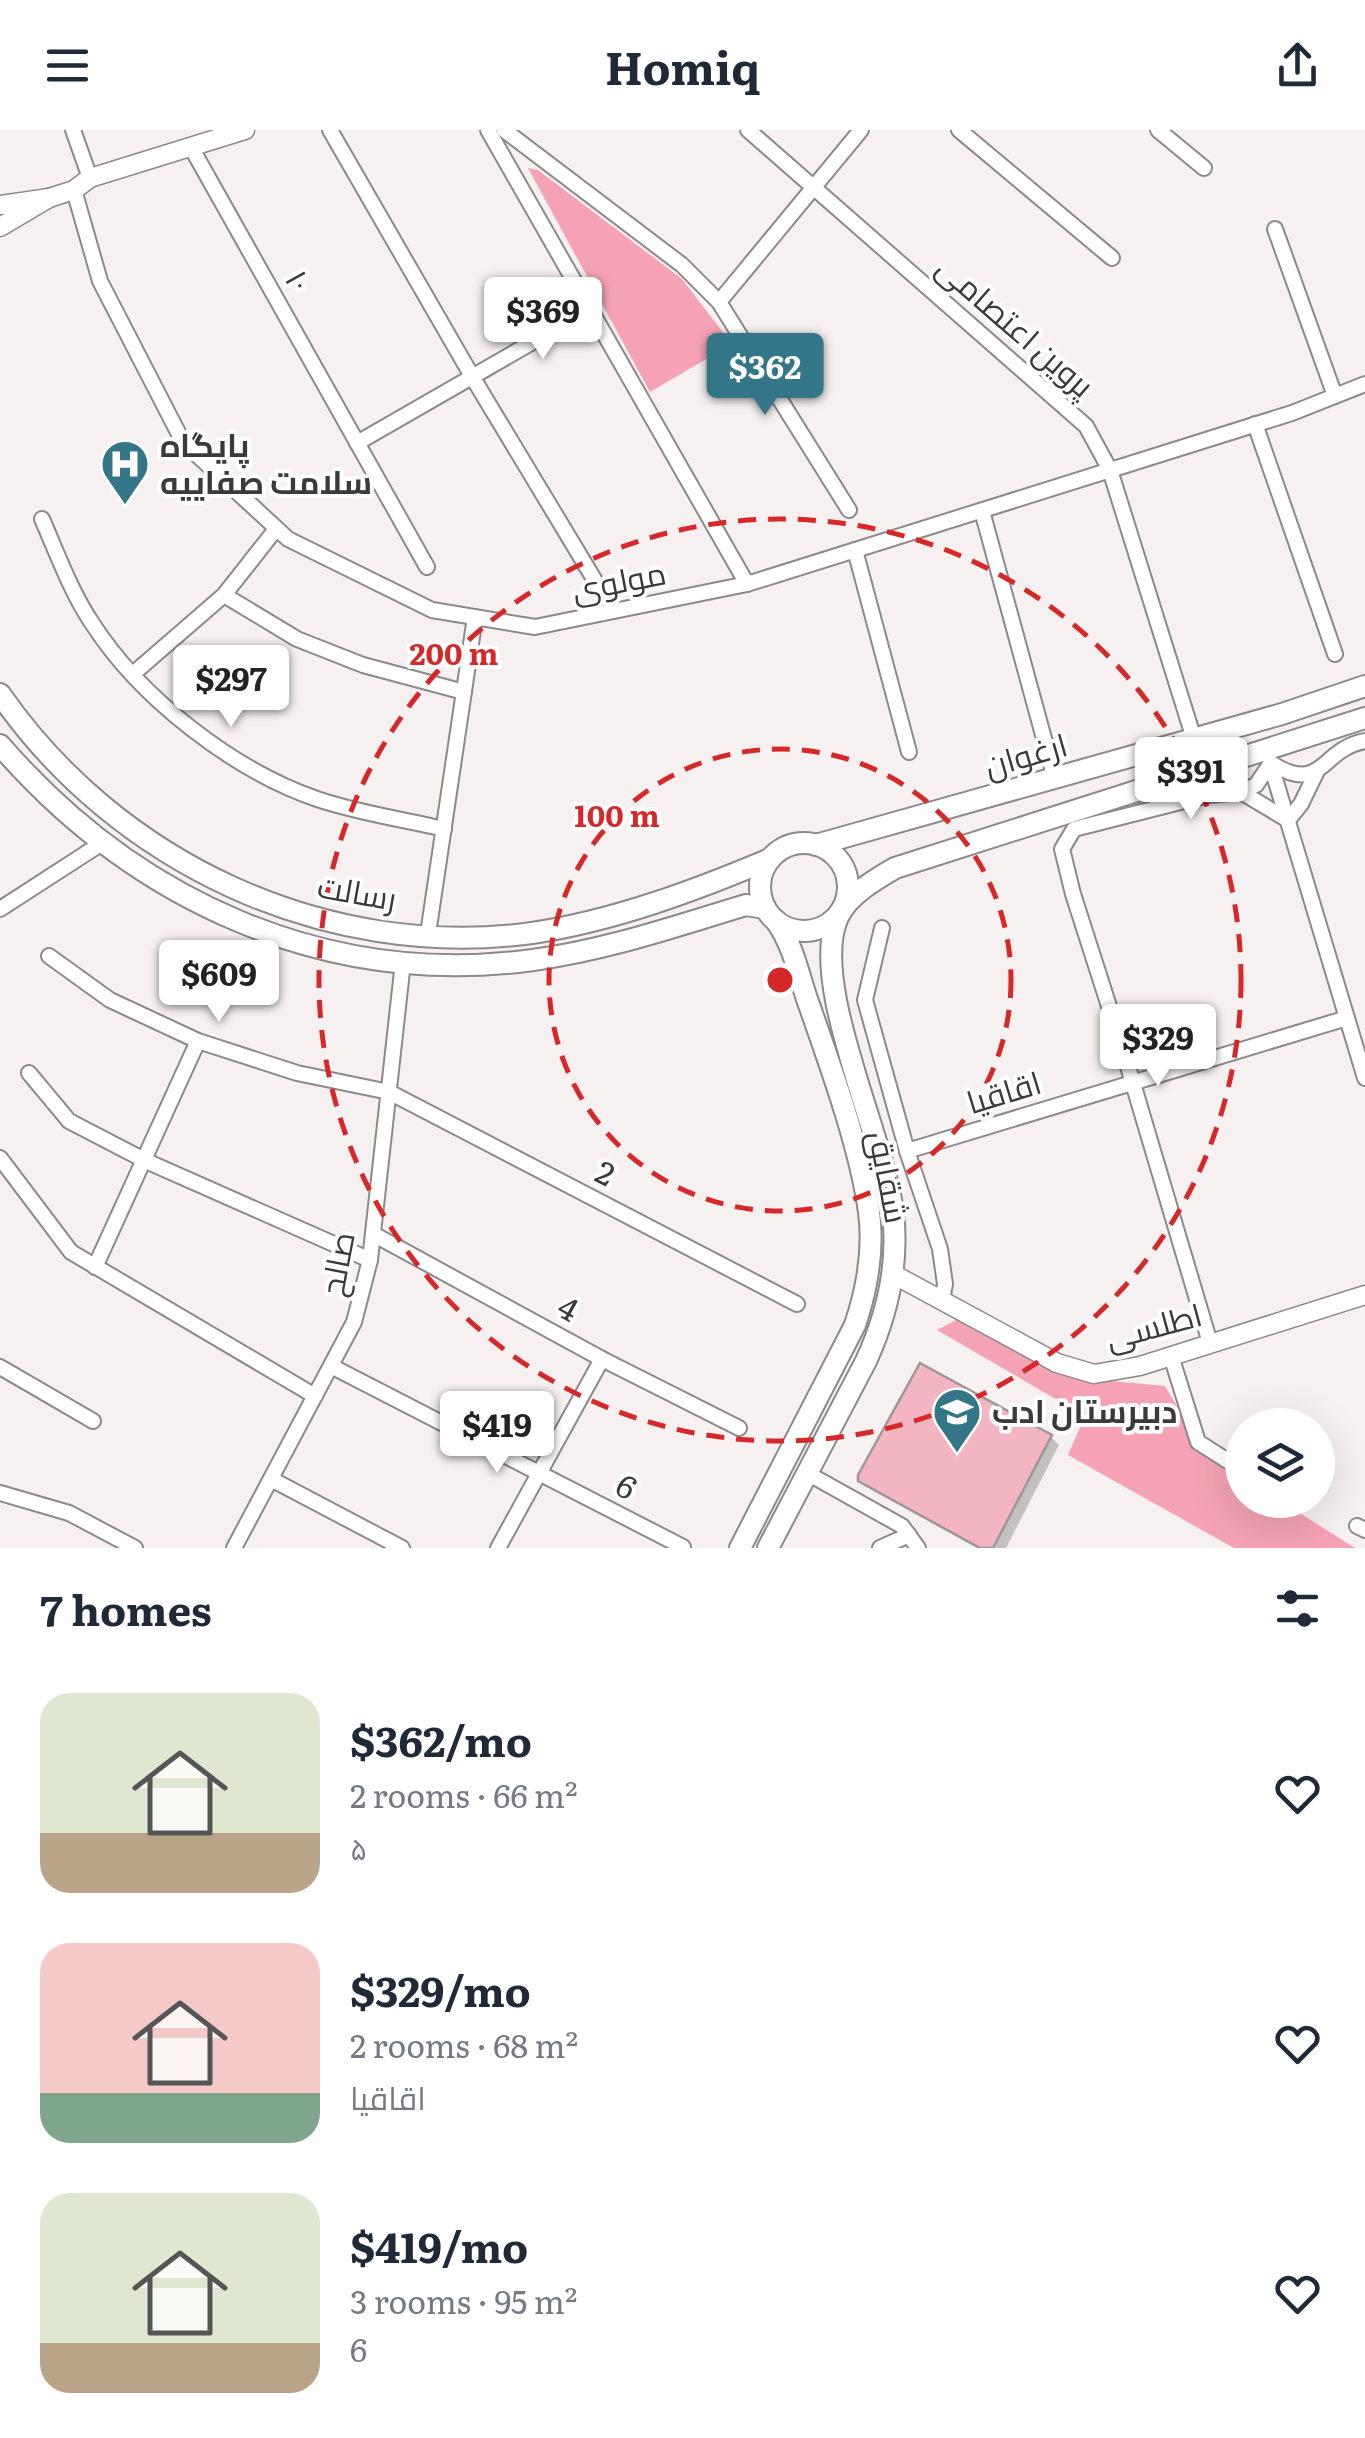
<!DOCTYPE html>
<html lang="en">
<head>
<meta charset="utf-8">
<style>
	:root { --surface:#fff; --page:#f2f2f3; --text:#1f2937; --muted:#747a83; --accent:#337687 }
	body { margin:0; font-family:Literata,Cairo,serif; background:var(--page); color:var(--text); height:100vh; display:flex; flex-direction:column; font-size:38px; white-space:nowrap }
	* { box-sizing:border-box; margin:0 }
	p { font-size:32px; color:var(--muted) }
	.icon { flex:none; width:55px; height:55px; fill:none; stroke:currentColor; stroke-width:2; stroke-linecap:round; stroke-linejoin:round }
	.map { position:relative; height:1418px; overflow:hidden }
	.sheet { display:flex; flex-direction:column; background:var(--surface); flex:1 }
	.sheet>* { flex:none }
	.tools { position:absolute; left:1225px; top:1278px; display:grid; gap:20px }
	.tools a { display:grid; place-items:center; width:110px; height:110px; border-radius:50%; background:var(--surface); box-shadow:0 10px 40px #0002; font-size:50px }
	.price { position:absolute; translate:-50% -85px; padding:0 22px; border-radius:10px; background:#fff; color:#222; font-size:32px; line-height:65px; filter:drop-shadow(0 2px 5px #0008) }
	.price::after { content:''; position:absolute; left:50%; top:60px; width:30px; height:22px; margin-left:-15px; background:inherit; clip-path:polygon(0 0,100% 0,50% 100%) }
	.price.on { background:var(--accent); color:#fff }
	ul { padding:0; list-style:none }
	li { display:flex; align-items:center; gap:30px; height:250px; padding:0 40px }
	li span { display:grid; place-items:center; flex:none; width:280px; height:200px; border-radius:30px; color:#555 }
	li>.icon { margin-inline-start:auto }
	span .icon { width:120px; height:120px; fill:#fffc; stroke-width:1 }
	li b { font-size:42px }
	h2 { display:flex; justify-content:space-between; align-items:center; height:120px; padding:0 40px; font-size:42px }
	header { display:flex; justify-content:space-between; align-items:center; height:130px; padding:0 40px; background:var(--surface); font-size:45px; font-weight:700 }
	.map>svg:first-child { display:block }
</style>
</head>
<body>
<header><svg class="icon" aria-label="menu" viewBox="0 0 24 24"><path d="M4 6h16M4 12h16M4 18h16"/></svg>Homiq<svg class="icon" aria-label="share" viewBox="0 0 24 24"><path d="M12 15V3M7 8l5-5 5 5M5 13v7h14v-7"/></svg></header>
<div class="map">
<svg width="1365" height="1418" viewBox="0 0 1365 1418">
	<rect width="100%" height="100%" fill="#f6f0f1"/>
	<g fill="#f5a3b4">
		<path d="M528 38 538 40 682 149 732 214 650 262Z"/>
		<path d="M964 1186 1090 1249 1165 1256 1206 1324 1242 1347V1370H1279L1355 1418H1234L1068 1325 1085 1286 937 1200Z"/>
	</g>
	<path fill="#0003" d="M1051 1307 1059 1315 1006 1418H977L869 1358 860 1349Z"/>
	<path fill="#f4b5c2" stroke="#9d9798" stroke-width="2.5" d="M920 1233 1052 1305 993 1418H980L858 1351V1345Z"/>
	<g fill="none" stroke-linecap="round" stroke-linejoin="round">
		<g stroke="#8d8889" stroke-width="18">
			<g id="minor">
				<path d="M73 0 90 48"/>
				<path d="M330 0 473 248 594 449"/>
				<path d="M488 0 747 454"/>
				<path d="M504 0 682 135 719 172 849 380"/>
				<path d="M748 0 1086 296 1110 340 1194 609"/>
				<path d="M959 0 1112 128"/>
				<path d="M1158 0 1204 38"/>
				<path d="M191 17 427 437"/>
				<path d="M74 60 100 151 183 312 288 409 432 480 535 497 747 454 1292 283 1365 254"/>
				<path d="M1275 99 1335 266"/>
				<path d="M719 172 861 0"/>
				<path d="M1255 294 1335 524"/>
				<path d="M357 313 590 179"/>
				<path d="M982 381 1055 649"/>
				<path d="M42 389C57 423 71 462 92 493 140 568 233 640 317 669 358 683 402 689 444 699"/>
				<path d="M855 420 909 622"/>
				<path d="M224 465 297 509 363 535 464 562"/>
				<path d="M134 543 224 465 276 399"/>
				<path d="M1270 632 1365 948"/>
				<path d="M1241 662 1288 690 1301 674 1317 641"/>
				<path d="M0 779 102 713"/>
				<path d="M882 798 865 870 907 1021 940 1119 945 1154 942 1170"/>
				<path d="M428 804 475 487"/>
				<path d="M49 826 110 870 198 911 297 943 389 962 797 1174"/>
				<path d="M29 943 69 991 146 1031 370 1130"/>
				<path d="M907 1021 1347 888"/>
				<path d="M0 1028 71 1122 315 1266"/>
				<path d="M373 1104 602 1229 739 1298"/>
				<path d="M95 1137 198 911"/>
				<path d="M1210 1213 1124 923 1073 764 1062 719 1074 699 1208 665 1241 662 1256 655 1271 633C1323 666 1320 619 1365 611"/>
				<path d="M1171 1226 1198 1312 1242 1340"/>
				<path d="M331 1236 683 1417"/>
				<path d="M0 1237 93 1291"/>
				<path d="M807 1343 902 1396 918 1418"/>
				<path d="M271 1349 402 1418"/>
				<path d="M0 1363 69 1383 135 1418"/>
				<path d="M1357 1396 1365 1400"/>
				<path d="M234 1418 354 1192 370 1130 403 832"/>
				<path d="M498 1418 602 1229"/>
				<path d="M880 1418 909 1405"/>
			</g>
		</g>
		<g stroke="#8d8889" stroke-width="21">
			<g id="tertiary">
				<path d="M49 68 74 60 90 48 245 0"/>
				<path d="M0 75 49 68 0 97"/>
				<path d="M893 1144 1057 1233 1094 1244 1140 1236 1365 1165"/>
			</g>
		</g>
		<g stroke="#8d8889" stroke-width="24">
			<g id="secondary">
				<path d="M0 564C117 733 326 831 532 803 613 791 694 761 770 729"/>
				<path d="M0 615C135 771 326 858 533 830 607 820 676 796 746 775L765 778"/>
				<circle cx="804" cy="757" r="44"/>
				<path d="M816 715 1282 584 1365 556"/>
				<path d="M740 1418 855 1195C867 1159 874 1120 869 1082 860 1016 829 932 807 869 798 842 793 815 776 791"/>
				<path d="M768 1418 866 1231C887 1185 899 1135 893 1083 885 1007 808 853 838 787 847 766 876 749 895 738L1365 588"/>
			</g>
		</g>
		<use href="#minor" stroke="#fff" stroke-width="14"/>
		<use href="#tertiary" stroke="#fff" stroke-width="18"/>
		<use href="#secondary" stroke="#fff" stroke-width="20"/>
	</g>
	<g fill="none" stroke="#d62828" stroke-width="5" stroke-dasharray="18 12">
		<circle cx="780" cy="850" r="231"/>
		<circle cx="780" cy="850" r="461"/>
	</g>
	<defs>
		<g id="hospital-pin" transform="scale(2.5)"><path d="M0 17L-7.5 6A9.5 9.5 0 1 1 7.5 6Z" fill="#337687" stroke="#fff"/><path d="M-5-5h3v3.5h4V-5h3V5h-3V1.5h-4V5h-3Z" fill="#fff"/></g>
		<g id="school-pin" transform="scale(2.5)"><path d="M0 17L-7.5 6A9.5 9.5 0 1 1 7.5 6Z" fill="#337687" stroke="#fff"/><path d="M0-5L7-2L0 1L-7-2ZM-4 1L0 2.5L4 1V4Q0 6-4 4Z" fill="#fff"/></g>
	</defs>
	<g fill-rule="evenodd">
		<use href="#hospital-pin" x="125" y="334"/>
		<use href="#school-pin" x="957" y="1282"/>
	</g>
	<g text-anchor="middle" stroke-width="8" stroke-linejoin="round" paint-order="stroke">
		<g font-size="32" fill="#3b3939" stroke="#fff">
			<text transform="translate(298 151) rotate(61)" y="11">۱۰</text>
			<text transform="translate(1015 197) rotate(41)" y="11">پروین اعتصامی</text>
			<text transform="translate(619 452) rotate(-11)" y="11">مولوی</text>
			<text transform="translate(1026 626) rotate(-16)" y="11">ارغوان</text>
			<text transform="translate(357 763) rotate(10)" y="11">رسالت</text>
			<text transform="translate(1004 963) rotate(-17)" y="11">اقاقیا</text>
			<text transform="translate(605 1044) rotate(27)" y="11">2</text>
			<text transform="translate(888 1047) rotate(79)" y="11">شقایق</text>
			<text transform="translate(338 1134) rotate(-79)" y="11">صالح</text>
			<text transform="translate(568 1179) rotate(29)" y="11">4</text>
			<text transform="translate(1154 1197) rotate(-15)" y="11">اطلسی</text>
			<text transform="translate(626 1357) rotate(27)" y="11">6</text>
		</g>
		<g font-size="32" font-weight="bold" fill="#3b3939" stroke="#fff" text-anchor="start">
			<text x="160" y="327">پایگاه<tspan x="160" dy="37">سلامت صفاییه</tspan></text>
			<text x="992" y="1293">دبیرستان ادب</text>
		</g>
	</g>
	<circle cx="780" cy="850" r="15" fill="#d62828" stroke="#fff" stroke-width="5"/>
	<g font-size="30" text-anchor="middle" font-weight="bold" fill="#d62828" stroke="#fff" stroke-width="8" stroke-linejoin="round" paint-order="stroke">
		<text x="454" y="535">200 m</text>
		<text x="617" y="697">100 m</text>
	</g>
</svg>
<div class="tools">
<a><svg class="icon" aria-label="layers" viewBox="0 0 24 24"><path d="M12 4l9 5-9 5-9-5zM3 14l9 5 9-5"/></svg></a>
</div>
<b class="price" style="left:543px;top:232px">$369</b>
<b class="price on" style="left:765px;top:288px">$362</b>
<b class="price" style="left:231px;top:600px">$297</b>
<b class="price" style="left:1191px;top:692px">$391</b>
<b class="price" style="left:219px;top:895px">$609</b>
<b class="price" style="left:1158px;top:959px">$329</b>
<b class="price" style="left:497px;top:1346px">$419</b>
</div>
<section class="sheet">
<h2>7 homes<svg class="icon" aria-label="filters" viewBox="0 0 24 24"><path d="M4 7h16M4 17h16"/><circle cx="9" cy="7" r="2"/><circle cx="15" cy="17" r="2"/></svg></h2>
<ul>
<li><span style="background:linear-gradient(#dfe7d0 70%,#b9a48a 0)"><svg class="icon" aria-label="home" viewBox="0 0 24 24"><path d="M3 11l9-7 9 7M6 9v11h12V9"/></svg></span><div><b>$362/mo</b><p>2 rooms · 66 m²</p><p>۵</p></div><svg class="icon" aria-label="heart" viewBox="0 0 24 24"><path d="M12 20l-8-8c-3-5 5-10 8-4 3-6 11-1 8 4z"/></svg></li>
<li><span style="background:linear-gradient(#f6c9c9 75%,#7fa58c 0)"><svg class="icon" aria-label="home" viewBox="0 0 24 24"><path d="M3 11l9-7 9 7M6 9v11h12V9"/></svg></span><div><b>$329/mo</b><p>2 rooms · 68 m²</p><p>اقاقیا</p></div><svg class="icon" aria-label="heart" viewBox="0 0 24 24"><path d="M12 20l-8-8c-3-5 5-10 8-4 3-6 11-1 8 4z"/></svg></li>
<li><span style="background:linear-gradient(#dfe7d0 75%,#b9a48a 0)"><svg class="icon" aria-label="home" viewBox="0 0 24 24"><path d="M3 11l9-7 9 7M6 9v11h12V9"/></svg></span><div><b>$419/mo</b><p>3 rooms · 95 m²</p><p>6</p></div><svg class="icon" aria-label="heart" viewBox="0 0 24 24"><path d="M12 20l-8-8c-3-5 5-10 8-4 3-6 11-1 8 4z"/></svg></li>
</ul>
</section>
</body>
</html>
